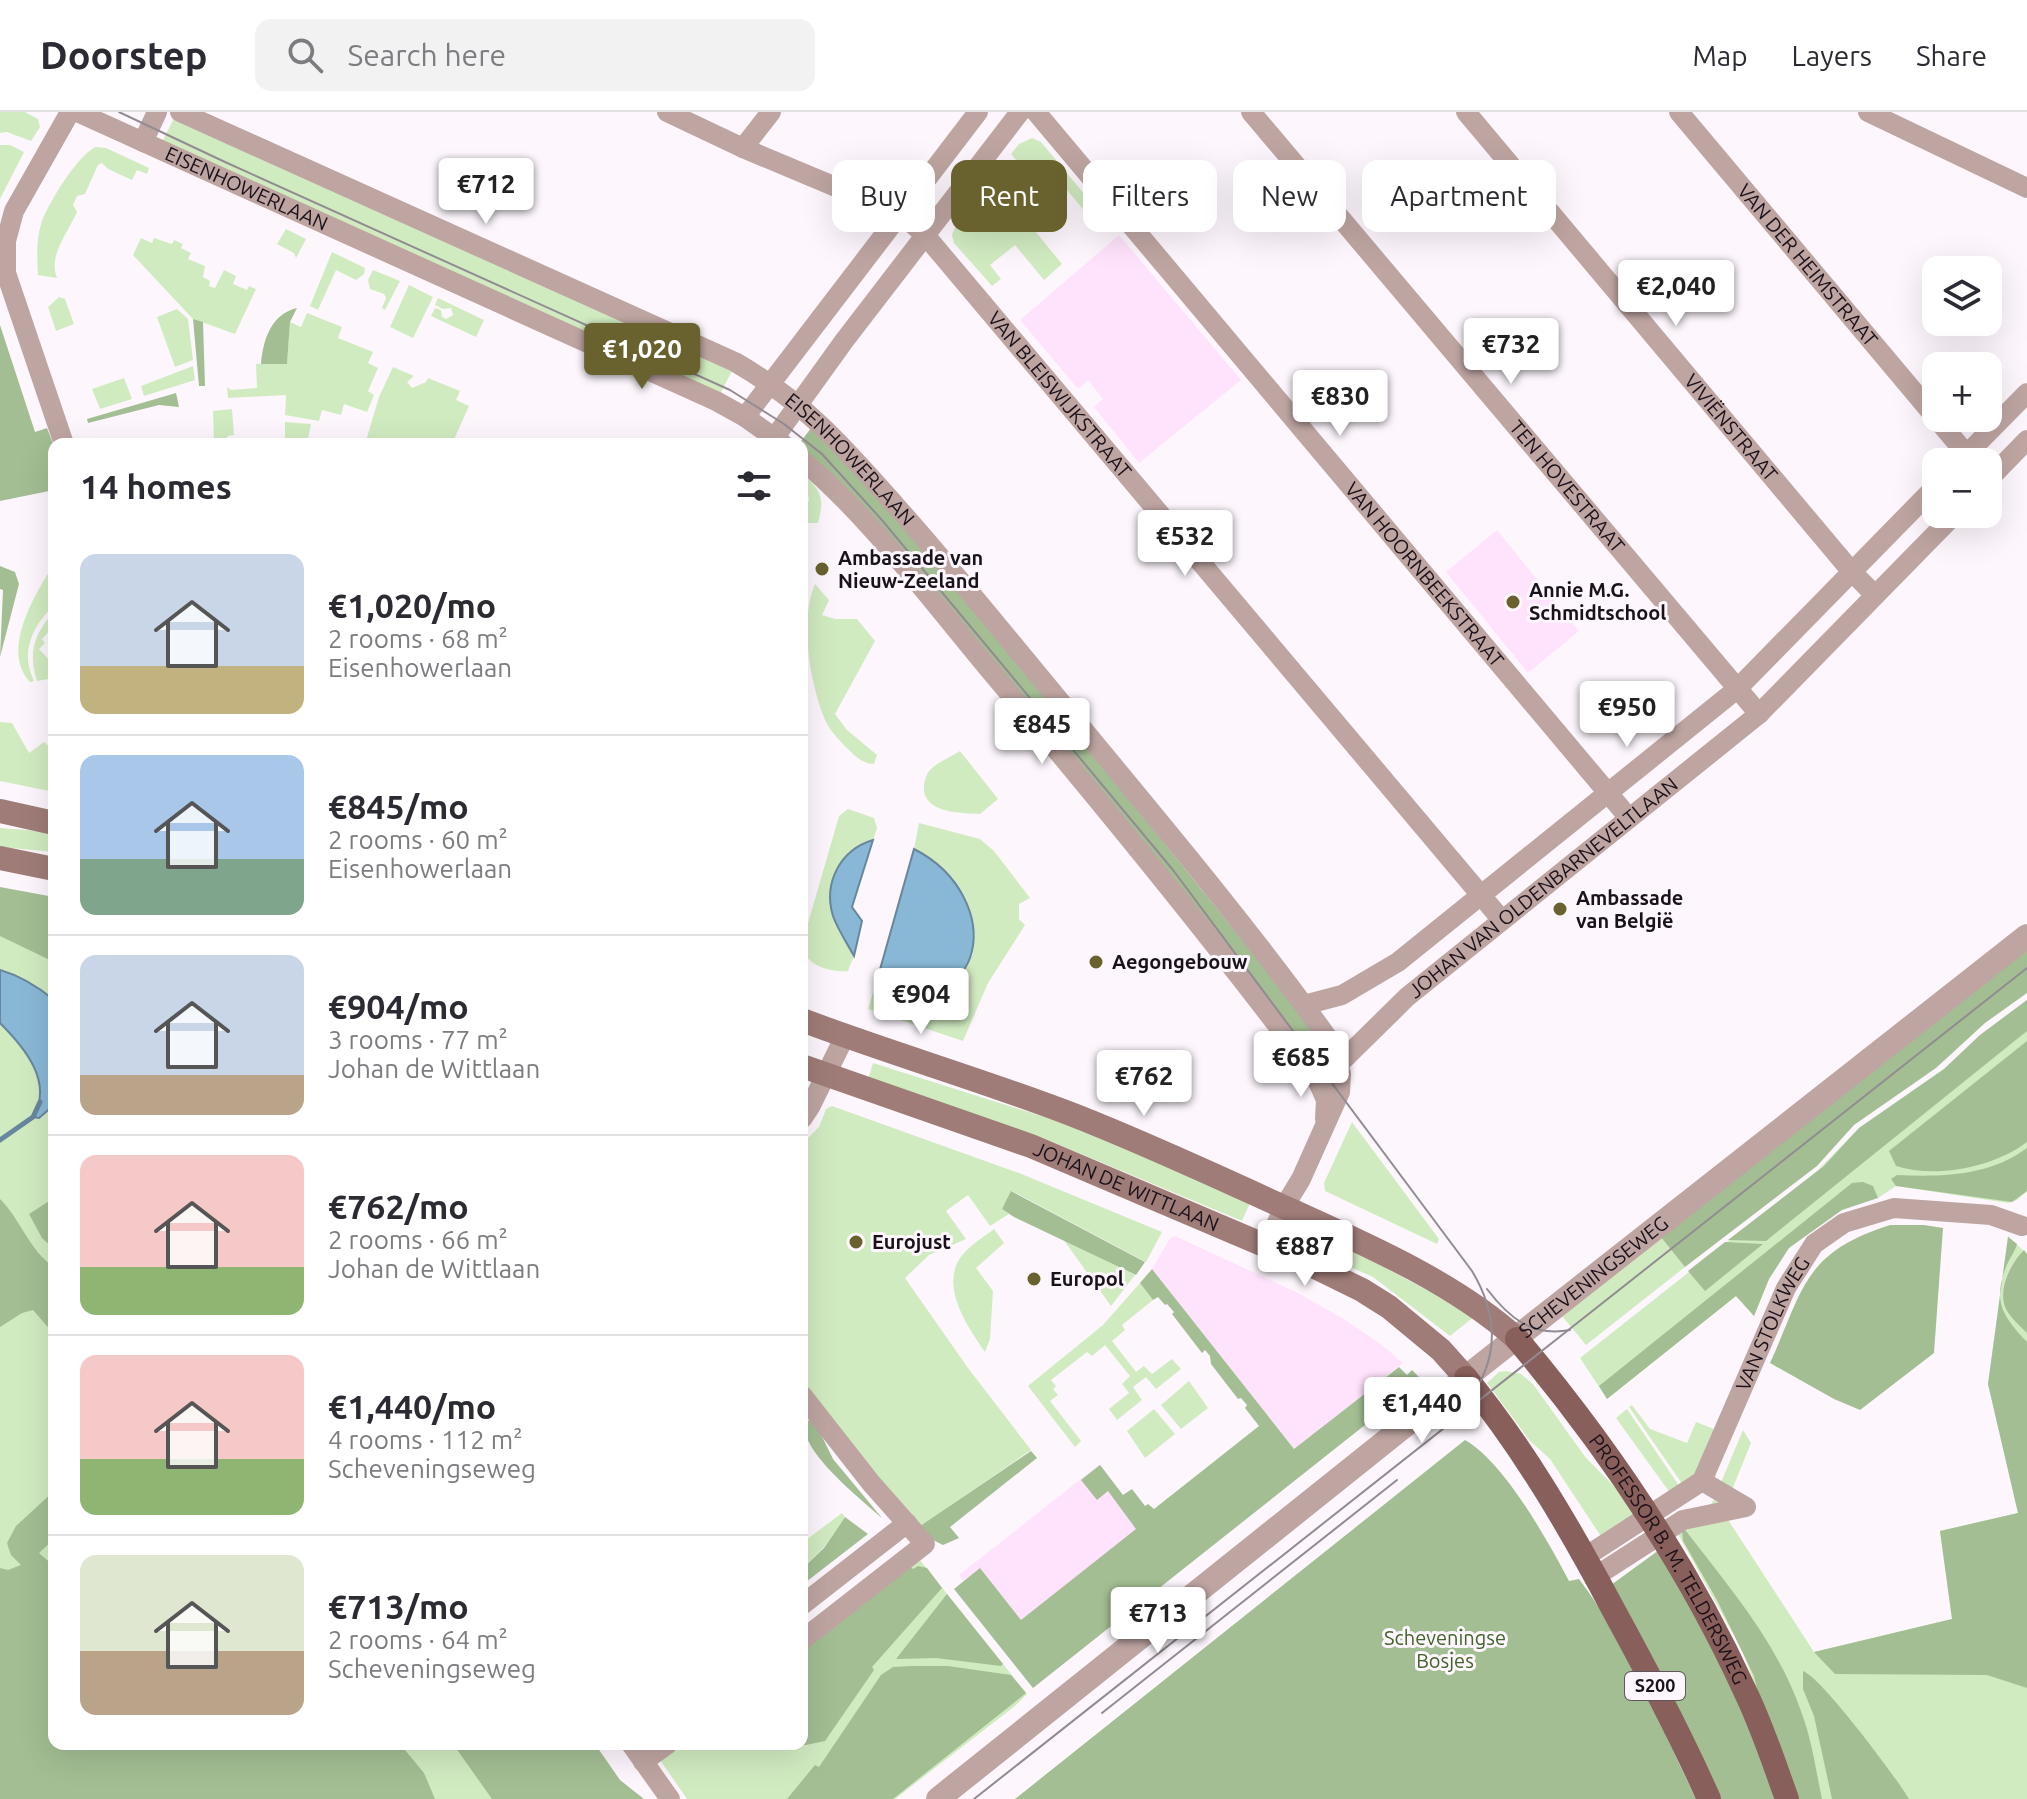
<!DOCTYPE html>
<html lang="en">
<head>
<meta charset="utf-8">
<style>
	:root { --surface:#fff; --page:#f2f2f3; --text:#2b2b33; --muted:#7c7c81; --line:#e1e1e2; --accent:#69612e }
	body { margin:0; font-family:Ubuntu,sans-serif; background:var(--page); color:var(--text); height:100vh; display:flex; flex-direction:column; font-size:30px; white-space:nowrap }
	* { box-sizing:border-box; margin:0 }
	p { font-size:26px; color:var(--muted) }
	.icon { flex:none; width:44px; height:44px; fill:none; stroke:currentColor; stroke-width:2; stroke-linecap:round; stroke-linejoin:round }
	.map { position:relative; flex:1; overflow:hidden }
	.sheet { position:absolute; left:48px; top:326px; width:760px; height:1312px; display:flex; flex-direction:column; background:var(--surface); border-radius:16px; box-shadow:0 8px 32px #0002 }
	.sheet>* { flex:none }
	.banner { position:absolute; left:832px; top:48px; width:760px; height:72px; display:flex; gap:16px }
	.tools { position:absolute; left:1922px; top:144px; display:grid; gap:16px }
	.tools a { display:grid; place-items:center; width:80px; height:80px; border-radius:16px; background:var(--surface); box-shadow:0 8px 32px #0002; font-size:40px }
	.price { position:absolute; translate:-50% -68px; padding:0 18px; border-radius:8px; background:#fff; color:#222; font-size:26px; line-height:52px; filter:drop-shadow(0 2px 4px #0008) }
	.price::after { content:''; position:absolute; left:50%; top:48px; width:24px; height:18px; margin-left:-12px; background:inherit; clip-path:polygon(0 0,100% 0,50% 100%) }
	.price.selected { background:var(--accent); color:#fff }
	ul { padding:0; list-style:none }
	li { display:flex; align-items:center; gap:24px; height:200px; padding:0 32px }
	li+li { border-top:2px solid var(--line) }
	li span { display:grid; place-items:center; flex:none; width:224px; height:160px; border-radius:16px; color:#555 }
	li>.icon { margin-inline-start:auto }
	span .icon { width:96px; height:96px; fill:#fffc; stroke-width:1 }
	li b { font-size:34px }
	h2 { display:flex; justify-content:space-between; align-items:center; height:96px; padding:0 32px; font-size:34px }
	.chip { padding:0 28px; border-radius:16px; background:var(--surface); box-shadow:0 8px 32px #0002; font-size:28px; line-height:72px }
	.chip.selected { background:var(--accent); color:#fff }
	header { display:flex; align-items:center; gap:48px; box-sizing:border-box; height:112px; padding:0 40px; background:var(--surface); border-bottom:2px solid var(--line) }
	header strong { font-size:38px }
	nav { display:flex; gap:44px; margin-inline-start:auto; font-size:28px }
	.search { width:560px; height:72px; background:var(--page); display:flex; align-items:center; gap:20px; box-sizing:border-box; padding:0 28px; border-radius:16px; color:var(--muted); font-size:30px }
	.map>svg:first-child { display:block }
</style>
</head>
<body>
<header>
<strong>Doorstep</strong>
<div class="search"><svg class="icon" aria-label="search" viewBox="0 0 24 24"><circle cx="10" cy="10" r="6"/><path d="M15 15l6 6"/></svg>Search here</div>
<nav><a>Map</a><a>Layers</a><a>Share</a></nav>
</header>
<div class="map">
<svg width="2027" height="1687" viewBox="0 0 2027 1687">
	<rect width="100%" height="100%" fill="#fdf7fd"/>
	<g fill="#ffe2fb">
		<path d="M1119 123 1241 268 1139 351 1094 295 1103 287 1088 268 1078 277 1020 208Z"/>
		<path d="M1497 418 1579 519 1528 561 1446 460Z"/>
		<path d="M1175 1124 1298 1181 1344 1207 1382 1233 1403 1251 1294 1337 1152 1157 1170 1126Z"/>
		<path d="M1100 1352 1155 1428 1018 1541 959 1463Z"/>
	</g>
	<g fill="#d1ebc1">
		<path d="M0 0H25L38 7 40 15 31 29 7 20 0 21Z"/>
		<path d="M175 4 733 257 719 284 161 32Z"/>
		<path d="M1032 26 1041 30 1095 95 1087 102 1042 48 1027 61 1011 42 1019 32Z"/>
		<path d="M0 33H10L24 40 0 87Z"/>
		<path d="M96 35 106 36 149 56 147 62 137 58 132 68 108 57 102 51 98 53 85 82 77 84 73 93 77 100C67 122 48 144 57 166L38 163C37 145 36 129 41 112 47 93 78 42 96 35Z"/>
		<path d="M1003 52 1015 70 1004 81 1062 152 1044 168 1015 133 990 153 1001 167 992 174 954 131 952 123 957 110Z"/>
		<path d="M286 117 306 127 296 146 294 141 277 132Z"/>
		<path d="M141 126 152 131 154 126 172 132 174 128 183 132 181 136 191 141 188 147 205 154 203 165 210 169 209 174 215 176 224 158 236 164 233 172 247 178 249 174 256 177 235 222 193 207 133 143Z"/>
		<path d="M332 140 365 156 364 162 356 168 336 158 318 198 310 194Z"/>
		<path d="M373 158 400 169 385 198 382 196 386 186 384 182 370 177 368 168Z"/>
		<path d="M409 173 433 185 413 226 390 215Z"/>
		<path d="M59 185 65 187 74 212 56 219 48 195Z"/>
		<path d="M438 186 484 208 476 225 431 204 435 196 441 198 442 205 446 207 453 203 451 196 443 197 435 193Z"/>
		<path d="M177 197 188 207 193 248 175 255 157 205Z"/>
		<path d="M307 201 342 215 338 226 373 240 368 251 378 256 368 279 374 283 367 300 344 292 341 303 322 298 319 309 285 303 286 283 228 286 227 275 231 278 257 276 256 252 287 251 290 210 301 215Z"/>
		<path d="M193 254 195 268 144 284 141 274Z"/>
		<path d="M393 255 414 264 407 270 412 276 426 270 428 266 460 279 456 288 469 294 452 332H365L379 285Z"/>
		<path d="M124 266 132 287 100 297 92 277Z"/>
		<path d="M232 297 234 323 228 324 225 329 214 330 213 299Z"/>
		<path d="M285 310 311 312 307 332H285Z"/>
		<path d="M802 361C821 379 825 385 818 411H807L802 420V399L809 388 807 379 802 375Z"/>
		<path d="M54 452V493C32 515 20 540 34 569L30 570C0 537 36 481 54 452Z"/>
		<path d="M815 472 829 488 822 503 835 507H857L875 529 835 602 847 618 877 643 874 652C863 652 856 645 848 637 840 629 830 619 825 608 810 571 799 509 815 472Z"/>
		<path d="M54 500V514L42 527 45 531 39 537 54 553V566L37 569C28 540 34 522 54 500Z"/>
		<path d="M0 610 12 611 29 641 44 630 54 639V680L0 669Z"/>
		<path d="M960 639 998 687 980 702C960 701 921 701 924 673 925 667 927 660 932 656 940 649 951 645 960 639Z"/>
		<path d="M848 697 874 706 877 716 873 728C833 740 823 780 838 816 842 825 849 835 854 844L848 859C830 861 802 852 802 832L839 704Z"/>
		<path d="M919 711 980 727 994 739 1030 786 1019 792V807L1025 813 988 871 963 929 868 897 879 861 896 871H947L964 859 972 844 975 821 945 758 914 737Z"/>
		<path d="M0 716 54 720V740L0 735Z"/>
		<path d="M0 790 54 802V1632H568L608 1687H0Z"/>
		<path d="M2027 888V1079L2017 1088 2008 1091 1896 1074 1878 1086 1849 1094 1826 1107 1789 1136 1769 1167 1754 1204 1736 1184 1607 1287 1580 1246 1817 1059 1859 1016 1944 957 1980 923Z"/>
		<path d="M873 951 1076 1015 1251 1089 1242 1109 1038 1024 868 967Z"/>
		<path d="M832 994 1019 1061 1162 1120 1146 1150 1012 1079 1002 1097 1009 1102 990 1114 968 1083 946 1099 966 1127 929 1143 905 1166 968 1256 1031 1338 920 1414 802 1274V1032L819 1015 826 997Z"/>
		<path d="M1352 1010 1439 1127 1437 1132 1325 1079 1324 1071Z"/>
		<path d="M994 1117 1004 1131 976 1156 993 1179 990 1227 985 1240C967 1214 937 1171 964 1141 972 1132 985 1124 994 1117Z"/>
		<path d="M1308 1118 1384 1155 1475 1204 1450 1224 1373 1165 1301 1133Z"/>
		<path d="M1656 1119 1685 1155 1586 1233 1557 1198Z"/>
		<path d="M2008 1124 2027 1142V1687H1798L1742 1538 1678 1422 1705 1403 1714 1387 1743 1318 1751 1331 1723 1400 1814 1540 1952 1507 1940 1419 2018 1401 1988 1272Z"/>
		<path d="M1063 1127 1135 1163 1111 1194Z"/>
		<path d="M1140 1171 1153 1188 1122 1213 1125 1218 1112 1229 1136 1260 1144 1254 1152 1262 1172 1247 1181 1257 1156 1277 1146 1265 1133 1275 1142 1288 1117 1308 1109 1297 1129 1281 1122 1272 1130 1264 1105 1233 1092 1244 1087 1240 1051 1268 1056 1274 1053 1277 1058 1283 1050 1289 1081 1329 1075 1335 1028 1274 1103 1213Z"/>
		<path d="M1506 1259 1521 1262 1533 1272 1586 1346 1623 1383 1635 1402 1602 1426 1550 1347 1530 1329 1487 1271 1499 1260Z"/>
		<path d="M1189 1269 1208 1296 1181 1317 1161 1293Z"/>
		<path d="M1632 1293 1650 1317 1687 1331 1696 1310 1719 1319 1699 1366 1685 1376 1629 1295Z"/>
		<path d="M1154 1297 1175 1322 1145 1346 1127 1319Z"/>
		<path d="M1627 1297 1682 1378 1673 1385 1616 1306Z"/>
		<path d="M842 1401 845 1405 824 1435 802 1457V1431Z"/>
		<path d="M916 1443 1027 1582 1015 1594 895 1687H687L660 1648 677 1632H802Z"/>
	</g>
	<g fill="#a3be93">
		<path d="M297 196 290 210 287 252H261C263 228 271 202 297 196Z"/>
		<path d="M193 207 203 210 205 274H199Z"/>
		<path d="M0 213 35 320 47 316 54 334V378L0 389Z"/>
		<path d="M176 281 179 295 159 293 88 311 87 307Z"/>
		<path d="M814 312 920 428 1322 927 1335 979 802 340V332H799Z"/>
		<path d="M0 454 15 460 19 472 0 545 3 478 0 477Z"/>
		<path d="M0 775 54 785V850L0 824Z"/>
		<path d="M2027 829V881L1985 911 1936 956 1854 1013 1817 1054 1685 1155 1656 1119Z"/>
		<path d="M2027 888V919L1766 1129 1728 1128 1824 1054 1859 1016 1944 957 1980 923Z"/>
		<path d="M2027 929V1030C1994 1055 1936 1067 1896 1054L1889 1039Z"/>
		<path d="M2027 1036V1079L2012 1090 1896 1074 1891 1067 1897 1063C1943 1065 1989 1064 2027 1036Z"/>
		<path d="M1863 1070 1873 1074 1878 1086 1842 1098 1789 1136 1769 1167 1754 1204 1736 1184 1607 1287 1599 1274 1852 1071Z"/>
		<path d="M1011 1079 1145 1150 1136 1163 1014 1105 1002 1097Z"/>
		<path d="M54 1086V1137L42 1126 29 1102Z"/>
		<path d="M0 1087C21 1108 29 1138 54 1155V1222L33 1198 22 1201 0 1215Z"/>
		<path d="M1890 1113H1924L1943 1116 1934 1241 1860 1298 1834 1287 1770 1251C1804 1176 1803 1141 1890 1113Z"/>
		<path d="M2008 1125 2017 1132C2015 1140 2009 1147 2006 1155 1992 1191 2004 1205 2027 1230V1576L1987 1563 1835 1562 1814 1540 1952 1507 1940 1419 2018 1401 1988 1272Z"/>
		<path d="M1725 1130 1763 1132 1705 1179 1688 1159Z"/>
		<path d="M2024 1138 2027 1142V1221C2020 1214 2010 1205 2006 1197 1997 1178 2011 1151 2024 1138Z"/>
		<path d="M1152 1157 1294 1337 1399 1255 1407 1263 1412 1258 1419 1265 1418 1271 1033 1576 954 1477 980 1456 1021 1508 1136 1417 1108 1379 1097 1388 1081 1368 1100 1353 1123 1383 1132 1377 1145 1394 1148 1392 1154 1397 1259 1314 1245 1296 1247 1293 1241 1286 1238 1287 1211 1252 1210 1244 1205 1238 1202 1241 1172 1202 1174 1200 1167 1192 1165 1193 1158 1185 1153 1188 1140 1171Z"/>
		<path d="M811 1307 815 1310 833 1347 882 1406C862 1388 799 1339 805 1311Z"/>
		<path d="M1465 1328C1504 1350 1548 1429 1569 1469L1579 1467C1627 1530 1661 1615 1696 1687H1015Z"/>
		<path d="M1031 1339 1037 1346 950 1415 959 1426 943 1433 931 1427 920 1414Z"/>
		<path d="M54 1379V1427L39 1441 54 1454V1632H400L424 1661 435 1687H0V1456L8 1458 21 1453 11 1443 7 1431 16 1414Z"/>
		<path d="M845 1405 868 1422 802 1473V1457L824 1436Z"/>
		<path d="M1682 1418 1686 1419C1730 1476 1779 1533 1802 1602 1812 1629 1816 1659 1822 1687H1798L1759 1585 1754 1564 1717 1488 1683 1429Z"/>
		<path d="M1659 1438 1719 1543 1779 1687H1719L1611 1473Z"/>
		<path d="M907 1451 913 1457 918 1454 927 1456 942 1476 872 1555 874 1558 825 1629 806 1633 681 1632H802V1539Z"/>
		<path d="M947 1482 1003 1552 1001 1554 936 1546 896 1547Z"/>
		<path d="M912 1554H948L1011 1563 1026 1581 893 1687H787L815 1653 819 1655 881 1563 893 1555Z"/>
		<path d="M1803 1559C1822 1566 1896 1665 1909 1687H1832L1814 1604 1803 1577Z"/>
		<path d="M453 1632H595L620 1668 644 1687H492Z"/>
	</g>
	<g fill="#89b8d6" stroke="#68869e" stroke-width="2">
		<path d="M873 728 852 795 862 809 854 844C847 831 838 818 833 804 823 771 840 738 873 728Z"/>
		<path d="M914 737C1010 786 984 920 879 861Z"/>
		<path d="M0 858C21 864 37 874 54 888V993L39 1006 33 1005C54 970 24 935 0 911Z"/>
	</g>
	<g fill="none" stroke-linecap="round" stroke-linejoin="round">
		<path stroke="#68869e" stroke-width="5" d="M0 1028 33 1005 40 990"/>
		<g stroke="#bea5a2" stroke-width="20">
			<path id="s1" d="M77 0 716 289 745 305 783 332"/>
			<path id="s2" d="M180 0 735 250C806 291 843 334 896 394 947 451 995 511 1044 570 1141 688 1241 805 1330 929L1341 962 1340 980 1301 1067 1284 1095 1267 1133"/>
			<path id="s3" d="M667 0 743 36 886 96 901 102 925 123 1501 807"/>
			<path id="s4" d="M1036 0 1629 706"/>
			<path id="s5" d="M1251 0 1759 602"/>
			<path id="s6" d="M1466 0 1852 460 1875 483"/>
			<path id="s7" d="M1679 0 1936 306"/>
			<path d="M1868 0 2027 76"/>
			<path d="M143 30 157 0"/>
			<path d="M743 36 771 0"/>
			<path d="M745 305 978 0"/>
			<path d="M1936 306 1973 350"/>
			<path d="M775 325 844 229 1020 0"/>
			<path d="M64 332 6 161V129L14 99 70 0"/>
			<path d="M802 348C869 404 931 488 988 556 1100 689 1210 823 1315 963L1326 988 1325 1007"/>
			<path d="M1959 350 2027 281"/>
			<path d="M1988 368 2027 328"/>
			<path d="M1304 893 1342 883 1398 850 1737 577 1936 374"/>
			<path id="s8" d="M1339 952 1407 885 1759 602 1955 402"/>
			<path d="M802 1007 810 995 845 924"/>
			<path d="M802 1283 871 1371 925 1432 802 1528"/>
			<path id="s9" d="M1585 1445 1702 1369 1786 1176 1814 1132 1844 1111 1894 1096 1991 1103 2022 1114"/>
			<path d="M1596 1464 1683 1408 1746 1395 1702 1369"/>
			<path d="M802 1493 907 1411"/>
			<path d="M631 1632 670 1687"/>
			<path d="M643 1650 668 1632"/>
		</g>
		<path stroke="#bea5a2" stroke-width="24" id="s10" d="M938 1687 1442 1284 2027 824"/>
		<g stroke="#9f7c78" stroke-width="24">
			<path d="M0 699 54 711"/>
			<path d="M0 746 54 757"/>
			<path d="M802 908C892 942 986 969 1076 1004 1147 1032 1216 1064 1286 1096 1363 1131 1454 1170 1517 1227"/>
			<path id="s11" d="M802 954 1031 1034 1311 1153 1362 1178 1389 1195 1441 1238 1466 1266"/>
		</g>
		<g stroke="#895f5b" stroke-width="24">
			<path id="s12" d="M1517 1227C1606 1333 1687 1452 1745 1579 1762 1614 1774 1651 1787 1687"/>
			<path d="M1466 1266C1524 1337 1570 1416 1613 1497 1647 1559 1680 1622 1709 1687"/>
		</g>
		<g stroke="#928b92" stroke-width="2">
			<path d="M119 0 225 50 730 278 784 312 822 342 881 407 1173 758 1472 1159C1508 1219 1493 1269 1445 1315"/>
			<path d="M1487 1177C1509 1206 1532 1225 1570 1218"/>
			<path d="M1102 1601 1397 1368"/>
			<path d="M974 1687 2027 856"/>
		</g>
	</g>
	<g fill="#69612e" stroke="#fdf7fd" stroke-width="3">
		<circle cx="822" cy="457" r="8"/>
		<circle cx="1513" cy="490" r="8"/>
		<circle cx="1560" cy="797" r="8"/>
		<circle cx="1096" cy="850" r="8"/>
		<circle cx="856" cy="1130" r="8"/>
		<circle cx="1034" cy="1167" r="8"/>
	</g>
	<g text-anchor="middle" stroke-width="6" stroke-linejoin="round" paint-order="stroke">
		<rect fill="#fdf7fd" stroke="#5f565e" stroke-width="2" x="1625" y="1560" width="60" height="28" rx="6"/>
		<g font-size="18" font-weight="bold" fill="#1b111a">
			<text x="1655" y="1580">S200</text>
		</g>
		<g font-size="20" fill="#1b111a" stroke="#fdf7fd">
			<text dy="7" stroke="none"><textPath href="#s1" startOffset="186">EISENHOWERLAAN</textPath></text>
			<text dy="7" stroke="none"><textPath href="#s7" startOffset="200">VAN DER HEIMSTRAAT</textPath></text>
			<text dy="7" stroke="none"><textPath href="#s3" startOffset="496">VAN BLEISWIJKSTRAAT</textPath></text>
			<text dy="7" stroke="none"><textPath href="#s6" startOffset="412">VIVIËNSTRAAT</textPath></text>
			<text dy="7" stroke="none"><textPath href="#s2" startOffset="760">EISENHOWERLAAN</textPath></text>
			<text dy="7" stroke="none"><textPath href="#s5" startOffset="490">TEN HOVESTRAAT</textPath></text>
			<text dy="7" stroke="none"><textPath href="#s4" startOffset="604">VAN HOORNBEEKSTRAAT</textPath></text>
			<text dy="7" stroke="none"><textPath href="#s8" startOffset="270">JOHAN VAN OLDENBARNEVELTLAAN</textPath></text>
			<text dy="7" stroke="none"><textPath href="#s11" startOffset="346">JOHAN DE WITTLAAN</textPath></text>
			<text dy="7" stroke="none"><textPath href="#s10" startOffset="838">SCHEVENINGSEWEG</textPath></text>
			<text dy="7" stroke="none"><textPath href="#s9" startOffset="312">VAN STOLKWEG</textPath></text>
			<text dy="7" stroke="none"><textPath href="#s12" startOffset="268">PROFESSOR B. M. TELDERSWEG</textPath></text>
		</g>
		<g font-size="20" font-weight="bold" fill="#1b111a" stroke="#fdf7fd" text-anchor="start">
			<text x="838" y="453">Ambassade van<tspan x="838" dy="23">Nieuw-Zeeland</tspan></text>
			<text x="1529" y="485">Annie M.G.<tspan x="1529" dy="23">Schmidtschool</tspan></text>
			<text x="1576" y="793">Ambassade<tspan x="1576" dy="23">van België</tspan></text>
			<text x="1112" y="857">Aegongebouw</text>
			<text x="872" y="1137">Eurojust</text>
			<text x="1050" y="1174">Europol</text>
		</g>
		<g font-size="20" fill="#406227" stroke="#fdf7fd">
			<text x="1445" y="1533">Scheveningse<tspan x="1445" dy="23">Bosjes</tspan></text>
		</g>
	</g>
</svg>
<div class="tools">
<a><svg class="icon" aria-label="layers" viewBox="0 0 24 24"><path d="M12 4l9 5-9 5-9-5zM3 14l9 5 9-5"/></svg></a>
<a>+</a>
<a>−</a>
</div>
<b class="price" style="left:486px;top:114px">€712</b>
<b class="price" style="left:1676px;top:216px">€2,040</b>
<b class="price" style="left:1511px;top:274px">€732</b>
<b class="price selected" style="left:642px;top:279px">€1,020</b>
<b class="price" style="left:1340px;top:326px">€830</b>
<b class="price" style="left:1185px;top:466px">€532</b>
<b class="price" style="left:1627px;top:637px">€950</b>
<b class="price" style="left:1042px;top:654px">€845</b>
<b class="price" style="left:921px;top:924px">€904</b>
<b class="price" style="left:1301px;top:987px">€685</b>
<b class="price" style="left:1144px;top:1006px">€762</b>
<b class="price" style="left:1305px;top:1176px">€887</b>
<b class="price" style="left:1422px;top:1333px">€1,440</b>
<b class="price" style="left:1158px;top:1543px">€713</b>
<div class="banner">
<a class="chip">Buy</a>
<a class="chip selected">Rent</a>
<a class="chip">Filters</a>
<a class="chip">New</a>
<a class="chip">Apartment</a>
</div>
<section class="sheet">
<h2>14 homes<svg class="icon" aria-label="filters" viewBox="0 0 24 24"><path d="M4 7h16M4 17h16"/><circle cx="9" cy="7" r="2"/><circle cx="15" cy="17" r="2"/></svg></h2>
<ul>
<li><span style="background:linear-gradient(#c9d6e8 70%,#c2b280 0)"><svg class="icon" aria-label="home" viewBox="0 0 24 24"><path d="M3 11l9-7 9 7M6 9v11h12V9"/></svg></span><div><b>€1,020/mo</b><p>2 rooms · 68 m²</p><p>Eisenhowerlaan</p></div></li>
<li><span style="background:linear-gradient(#a9c7e8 65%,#7fa58c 0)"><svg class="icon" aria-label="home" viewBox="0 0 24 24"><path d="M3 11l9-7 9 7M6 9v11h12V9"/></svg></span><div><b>€845/mo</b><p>2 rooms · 60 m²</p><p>Eisenhowerlaan</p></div></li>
<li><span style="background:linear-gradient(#c9d6e8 75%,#b9a48a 0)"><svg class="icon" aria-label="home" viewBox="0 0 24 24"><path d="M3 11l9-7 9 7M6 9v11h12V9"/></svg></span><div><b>€904/mo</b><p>3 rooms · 77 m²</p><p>Johan de Wittlaan</p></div></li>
<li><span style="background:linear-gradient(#f6c9c9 70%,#8fb573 0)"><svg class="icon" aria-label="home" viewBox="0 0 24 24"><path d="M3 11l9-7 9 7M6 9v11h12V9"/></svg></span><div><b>€762/mo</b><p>2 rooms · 66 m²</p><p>Johan de Wittlaan</p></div></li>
<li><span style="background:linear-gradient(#f6c9c9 65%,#8fb573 0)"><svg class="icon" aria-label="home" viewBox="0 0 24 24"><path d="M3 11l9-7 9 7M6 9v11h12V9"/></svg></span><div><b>€1,440/mo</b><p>4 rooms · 112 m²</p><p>Scheveningseweg</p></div></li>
<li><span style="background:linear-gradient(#dfe7d0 60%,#b9a48a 0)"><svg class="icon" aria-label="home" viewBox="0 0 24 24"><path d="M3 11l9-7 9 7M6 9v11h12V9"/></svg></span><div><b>€713/mo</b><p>2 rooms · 64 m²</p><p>Scheveningseweg</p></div></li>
</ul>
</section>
</div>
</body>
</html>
